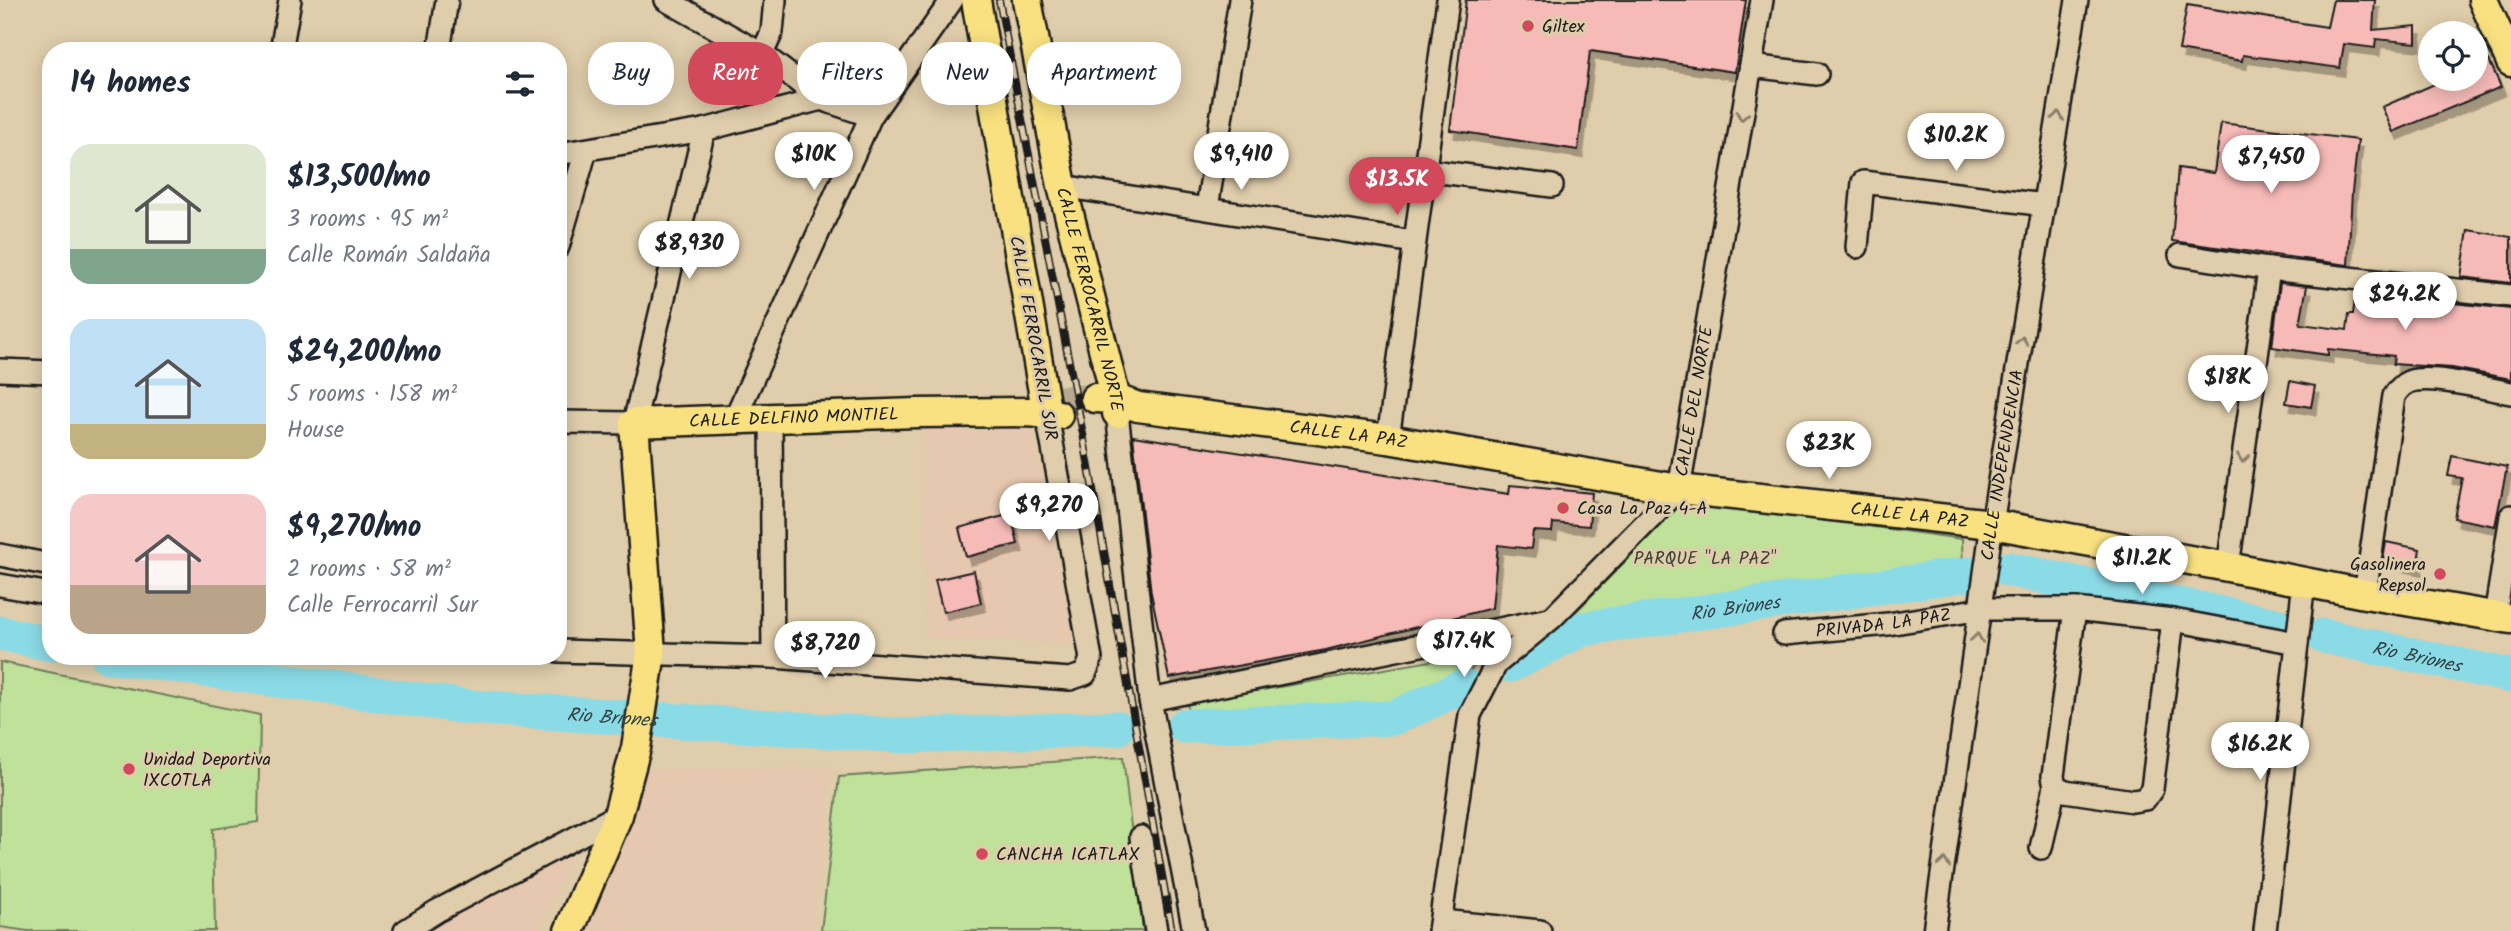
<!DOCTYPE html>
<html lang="en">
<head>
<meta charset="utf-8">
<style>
	:root { --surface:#fff; --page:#f6f6f7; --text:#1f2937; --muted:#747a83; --accent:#d1495b }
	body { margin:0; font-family:Kalam,sans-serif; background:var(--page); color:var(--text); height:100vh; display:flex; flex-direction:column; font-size:26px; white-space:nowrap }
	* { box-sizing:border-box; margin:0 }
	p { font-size:23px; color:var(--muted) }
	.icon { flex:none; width:38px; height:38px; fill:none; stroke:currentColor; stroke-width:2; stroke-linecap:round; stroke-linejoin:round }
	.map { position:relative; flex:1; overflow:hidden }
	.side { position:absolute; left:42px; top:42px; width:525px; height:623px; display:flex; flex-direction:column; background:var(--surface); border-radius:28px; box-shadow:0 4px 18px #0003 }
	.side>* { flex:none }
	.guide { position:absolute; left:588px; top:42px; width:665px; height:63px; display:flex; gap:14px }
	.tools { position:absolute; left:2418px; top:21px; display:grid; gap:14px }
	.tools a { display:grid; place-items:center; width:70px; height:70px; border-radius:50%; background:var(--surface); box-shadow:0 4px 18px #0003; font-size:35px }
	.price { position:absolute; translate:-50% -60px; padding:0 16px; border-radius:24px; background:#fff; color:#222; font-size:23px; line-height:46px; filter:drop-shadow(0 2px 4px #0008) }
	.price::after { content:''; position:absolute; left:50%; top:42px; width:21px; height:16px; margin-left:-10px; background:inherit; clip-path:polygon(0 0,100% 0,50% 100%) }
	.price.on { background:var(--accent); color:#fff }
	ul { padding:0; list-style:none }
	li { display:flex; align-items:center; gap:21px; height:175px; padding:0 28px }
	li span { display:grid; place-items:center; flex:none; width:196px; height:140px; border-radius:21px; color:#555 }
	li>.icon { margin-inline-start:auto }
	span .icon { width:84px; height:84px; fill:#fffc; stroke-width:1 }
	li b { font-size:30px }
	h2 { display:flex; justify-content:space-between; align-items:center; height:84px; padding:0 28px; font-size:30px }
	.chip { padding:0 24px; border-radius:28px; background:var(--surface); box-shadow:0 4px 18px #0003; font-size:24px; line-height:63px }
	.chip.on { background:var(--accent); color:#fff }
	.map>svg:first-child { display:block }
</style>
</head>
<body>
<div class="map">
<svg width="2511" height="931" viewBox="0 0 2511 931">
	<defs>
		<filter id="shadow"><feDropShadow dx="4.5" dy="8" stdDeviation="0" flood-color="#0004"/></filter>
	</defs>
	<rect width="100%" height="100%" fill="#dfcdab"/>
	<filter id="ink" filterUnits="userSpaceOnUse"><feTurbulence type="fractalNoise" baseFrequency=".0143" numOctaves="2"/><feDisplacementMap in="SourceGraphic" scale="14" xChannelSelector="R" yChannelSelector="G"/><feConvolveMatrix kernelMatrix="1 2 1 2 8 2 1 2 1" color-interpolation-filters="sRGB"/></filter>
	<g filter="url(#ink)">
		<g fill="#e6c7af">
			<path d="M971 420 974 432 1031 425 1074 644 926 637 923 423Z"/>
			<path d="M831 767 812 931H582L641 770Z"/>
			<path d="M561 854 571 860 539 931H422Z"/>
		</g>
		<g fill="#bfe19a" stroke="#6e7e5b" stroke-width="2">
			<path d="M1684 501 1962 539 1963 575 1582 629H1559Z"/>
			<path d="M1489 651 1465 676 1395 704 1190 718 1187 703Z"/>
			<path d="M0 662 260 715 258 822 213 829 215 931H28L0 927Z"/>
			<path d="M1123 757 1143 931H821L839 777Z"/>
		</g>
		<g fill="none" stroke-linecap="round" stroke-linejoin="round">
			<g stroke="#8bdbe7" stroke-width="35">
				<path d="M2008 569 2279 626"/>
				<path d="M0 633 51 644"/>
				<path id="s1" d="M2323 636 2511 676"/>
				<path id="s2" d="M108 656 468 707 906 736 1117 728"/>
				<path id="s3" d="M1511 665 1582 629 1969 574"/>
				<path d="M1184 726 1393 718 1464 686"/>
			</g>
		</g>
		<g fill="#f6bab7" stroke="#1c1c1c" stroke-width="2" filter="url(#shadow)">
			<path d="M1466 0H1746L1735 72 1590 51 1578 150 1450 130Z"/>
			<path d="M2333 0H2375L2373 30 2416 26V43L2376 39 2375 48 2344 44 2340 68 2243 55 2242 61 2179 50 2187 5 2327 27Z"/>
			<path d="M2489 60 2501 87 2393 132 2382 107 2446 79H2476V65Z"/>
			<path d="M2221 123 2358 140 2352 192 2348 265 2172 241 2178 168 2214 173Z"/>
			<path d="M2468 230 2511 237V283L2461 277Z"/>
			<path d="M2280 283 2307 286 2300 324 2347 330 2349 314H2353L2356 293 2511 309V379L2452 368 2393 364 2394 356 2328 349V355L2272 347Z"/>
			<path d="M2290 381 2315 386 2311 407 2286 403Z"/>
			<path d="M1133 436 1509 494 1510 485 1592 493 1589 526 1553 523 1552 532 1533 531 1531 549 1498 545 1492 608 1326 650 1169 678 1151 593Z"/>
			<path d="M2452 456 2507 467 2495 526 2454 518 2462 478 2448 476Z"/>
			<path d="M1011 514 1018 544 966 557 959 528Z"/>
			<path d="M2386 542 2420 549 2417 567 2383 560Z"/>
			<path d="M974 571 981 603 943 612 935 580Z"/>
		</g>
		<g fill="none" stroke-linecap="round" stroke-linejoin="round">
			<path stroke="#b8aa8e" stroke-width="28" stroke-dasharray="28 14" stroke-linecap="butt" d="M1056 400 1095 398"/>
			<g stroke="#1c1c1c" stroke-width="26">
				<g id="minor">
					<path d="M666 0 762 54 821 99 871 116"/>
					<path d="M281 51 290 0"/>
					<path d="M439 51 447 0"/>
					<path d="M762 54 772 32 775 0"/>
					<path d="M1751 66 1817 74"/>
					<path d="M558 154 704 130 821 99"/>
					<path d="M1424 170 1552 186"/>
					<path d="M1062 186 1414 242"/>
					<path d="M1207 208 1240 0"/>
					<path d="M558 247 586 150"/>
					<path d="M1857 247 1863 182 2044 205"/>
					<path d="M2180 255 2269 269 2511 296"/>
					<path d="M0 370 51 372"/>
					<path d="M1117 413 1150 700 1194 931"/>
					<path d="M735 418 871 116 952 0"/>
					<path d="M771 418 773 657"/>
					<path d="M558 422 634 423 704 130"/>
					<path d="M1388 439 1448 0"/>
					<path d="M0 555 51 565"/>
					<path d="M2228 567 2269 269"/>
					<path d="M0 585 51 594"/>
					<path d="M2365 594 2394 396C2399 388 2405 381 2416 380 2441 377 2484 388 2511 393"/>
					<path d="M2495 616 2511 516"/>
					<path id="s4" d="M1784 634 1888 624 1982 609H2075L2173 620 2297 643"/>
					<path d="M558 651 773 657 1070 679 1085 674 1091 659 1047 415"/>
					<path d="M1150 700 1549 619"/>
					<path d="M2055 786 2065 791 2133 801 2145 799 2152 789 2173 620"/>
					<path d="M1141 837 1156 931"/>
					<path d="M2041 848 2055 786 2053 776 2075 609"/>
					<path d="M1441 921 1540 931"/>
					<path d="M405 931 437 911 618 815"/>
					<path id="s5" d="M1439 931 1470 715 1496 664 1552 618 1679 489 1762 0"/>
					<path id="s6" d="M1934 931 1992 524 2077 0"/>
					<path d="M2265 931 2304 581"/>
				</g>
			</g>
			<g stroke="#1c1c1c" stroke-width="33">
				<g id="major">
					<path d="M976 0 1047 415"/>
					<path id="s7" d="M1027 0 1062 186 1116 399 1117 413"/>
					<path d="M2483 0 2511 62"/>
					<path id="s8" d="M1095 398 1116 399 1138 407 1388 439 1679 489 1992 524 2228 567 2365 594 2511 619"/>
					<path id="s9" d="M569 931 618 815 636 748 651 653 634 423 916 413 1029 412 1058 415"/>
				</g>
			</g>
			<use href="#minor" stroke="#dfcdab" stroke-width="21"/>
			<use href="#major" stroke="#f9e181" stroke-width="28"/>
			<g stroke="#1c1c1c" stroke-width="8">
				<path id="rail" d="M999 0 1083 434 1172 931"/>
			</g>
			<use href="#rail" stroke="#dfcdab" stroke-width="5" stroke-dasharray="16" stroke-linecap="butt"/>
		</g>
		<defs><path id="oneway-chevron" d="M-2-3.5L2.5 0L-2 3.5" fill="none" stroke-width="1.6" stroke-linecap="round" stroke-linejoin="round" transform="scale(1.75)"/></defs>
		<g stroke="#877d6b">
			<use href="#oneway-chevron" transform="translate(1742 116) rotate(100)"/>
			<use href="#oneway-chevron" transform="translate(2058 116) rotate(-81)"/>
			<use href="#oneway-chevron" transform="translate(2022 341) rotate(-81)"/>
			<use href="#oneway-chevron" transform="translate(2243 458) rotate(98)"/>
			<use href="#oneway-chevron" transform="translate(1977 638) rotate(-82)"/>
			<use href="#oneway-chevron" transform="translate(1944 863) rotate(-82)"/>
		</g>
	</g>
	<g fill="#d1495b" stroke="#dfcdab" stroke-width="2.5">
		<circle cx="1528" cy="26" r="7"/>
		<circle cx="1563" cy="508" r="7"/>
		<circle cx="2440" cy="574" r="7"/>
		<circle cx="129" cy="769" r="7"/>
		<circle cx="982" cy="854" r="7"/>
	</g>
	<g text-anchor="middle" stroke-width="6" stroke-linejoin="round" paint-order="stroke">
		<g font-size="18" fill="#1c1c1c" stroke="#dfcdab" text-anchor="start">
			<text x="1542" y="32">Giltex</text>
			<text x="1577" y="514">Casa La Paz 4-A</text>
			<text x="2426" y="570" text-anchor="end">Gasolinera<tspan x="2426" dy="21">Repsol</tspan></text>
			<text x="143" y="765">Unidad Deportiva<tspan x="143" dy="21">IXCOTLA</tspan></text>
			<text x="996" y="860">CANCHA ICATLAX</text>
		</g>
		<g font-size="18" fill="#1c1c1c" stroke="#dfcdab">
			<text dy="6" stroke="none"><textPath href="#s7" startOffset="306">CALLE FERROCARRIL NORTE</textPath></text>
			<text transform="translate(1034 338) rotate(80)" y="6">CALLE FERROCARRIL SUR</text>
			<text dy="6" stroke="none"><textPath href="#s5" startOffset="618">CALLE DEL NORTE</textPath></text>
			<text dy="6" stroke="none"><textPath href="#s9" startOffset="682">CALLE DELFINO MONTIEL</textPath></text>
			<text dy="6" stroke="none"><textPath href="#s8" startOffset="257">CALLE LA PAZ</textPath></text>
			<text dy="6" stroke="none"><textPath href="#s6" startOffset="471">CALLE INDEPENDENCIA</textPath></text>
			<text dy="6" stroke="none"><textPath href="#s8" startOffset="824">CALLE LA PAZ</textPath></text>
			<text dy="6" stroke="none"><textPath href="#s4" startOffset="100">PRIVADA LA PAZ</textPath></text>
		</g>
		<g font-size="18" fill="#3d4335" stroke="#dfcdab">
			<text x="1705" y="564">PARQUE "LA PAZ"</text>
		</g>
		<g font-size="19" font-style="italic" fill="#324245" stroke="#dfcdab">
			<text dy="7" stroke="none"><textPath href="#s3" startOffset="234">Rio Briones</textPath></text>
			<text dy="7" stroke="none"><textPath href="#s1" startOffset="96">Rio Briones</textPath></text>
			<text dy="7" stroke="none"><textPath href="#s2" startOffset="508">Rio Briones</textPath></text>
		</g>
	</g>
</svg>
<div class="tools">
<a><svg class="icon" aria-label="locate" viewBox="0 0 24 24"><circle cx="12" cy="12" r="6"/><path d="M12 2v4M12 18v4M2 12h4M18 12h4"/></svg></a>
</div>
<b class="price" style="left:1956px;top:173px">$10.2K</b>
<b class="price" style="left:814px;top:192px">$10K</b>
<b class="price" style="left:1241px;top:192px">$9,410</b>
<b class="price" style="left:2271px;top:195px">$7,450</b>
<b class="price on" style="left:1397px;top:217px">$13.5K</b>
<b class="price" style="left:689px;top:281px">$8,930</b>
<b class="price" style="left:2405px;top:332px">$24.2K</b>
<b class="price" style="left:2228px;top:415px">$18K</b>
<b class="price" style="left:1829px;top:481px">$23K</b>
<b class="price" style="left:1049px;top:543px">$9,270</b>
<b class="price" style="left:2142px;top:596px">$11.2K</b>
<b class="price" style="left:1464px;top:679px">$17.4K</b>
<b class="price" style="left:825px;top:681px">$8,720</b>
<b class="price" style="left:2260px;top:782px">$16.2K</b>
<div class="guide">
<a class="chip">Buy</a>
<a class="chip on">Rent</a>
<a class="chip">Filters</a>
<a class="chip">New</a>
<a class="chip">Apartment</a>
</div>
<section class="side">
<h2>14 homes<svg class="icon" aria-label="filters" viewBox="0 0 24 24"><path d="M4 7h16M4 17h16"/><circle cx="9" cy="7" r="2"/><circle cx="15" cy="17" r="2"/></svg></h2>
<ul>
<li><span style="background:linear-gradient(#dfe7d0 75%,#7fa58c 0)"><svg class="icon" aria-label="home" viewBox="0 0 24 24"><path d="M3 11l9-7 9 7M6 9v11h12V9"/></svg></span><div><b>$13,500/mo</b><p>3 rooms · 95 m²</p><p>Calle Román Saldaña</p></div></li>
<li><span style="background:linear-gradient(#bfe0f5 75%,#c2b280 0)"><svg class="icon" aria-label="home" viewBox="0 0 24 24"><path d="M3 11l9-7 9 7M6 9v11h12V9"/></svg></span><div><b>$24,200/mo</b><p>5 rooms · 158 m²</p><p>House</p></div></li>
<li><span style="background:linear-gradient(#f6c9c9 65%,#b9a48a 0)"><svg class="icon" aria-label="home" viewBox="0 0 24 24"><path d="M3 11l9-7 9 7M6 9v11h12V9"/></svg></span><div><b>$9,270/mo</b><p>2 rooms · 58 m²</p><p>Calle Ferrocarril Sur</p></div></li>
</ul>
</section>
</div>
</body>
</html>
